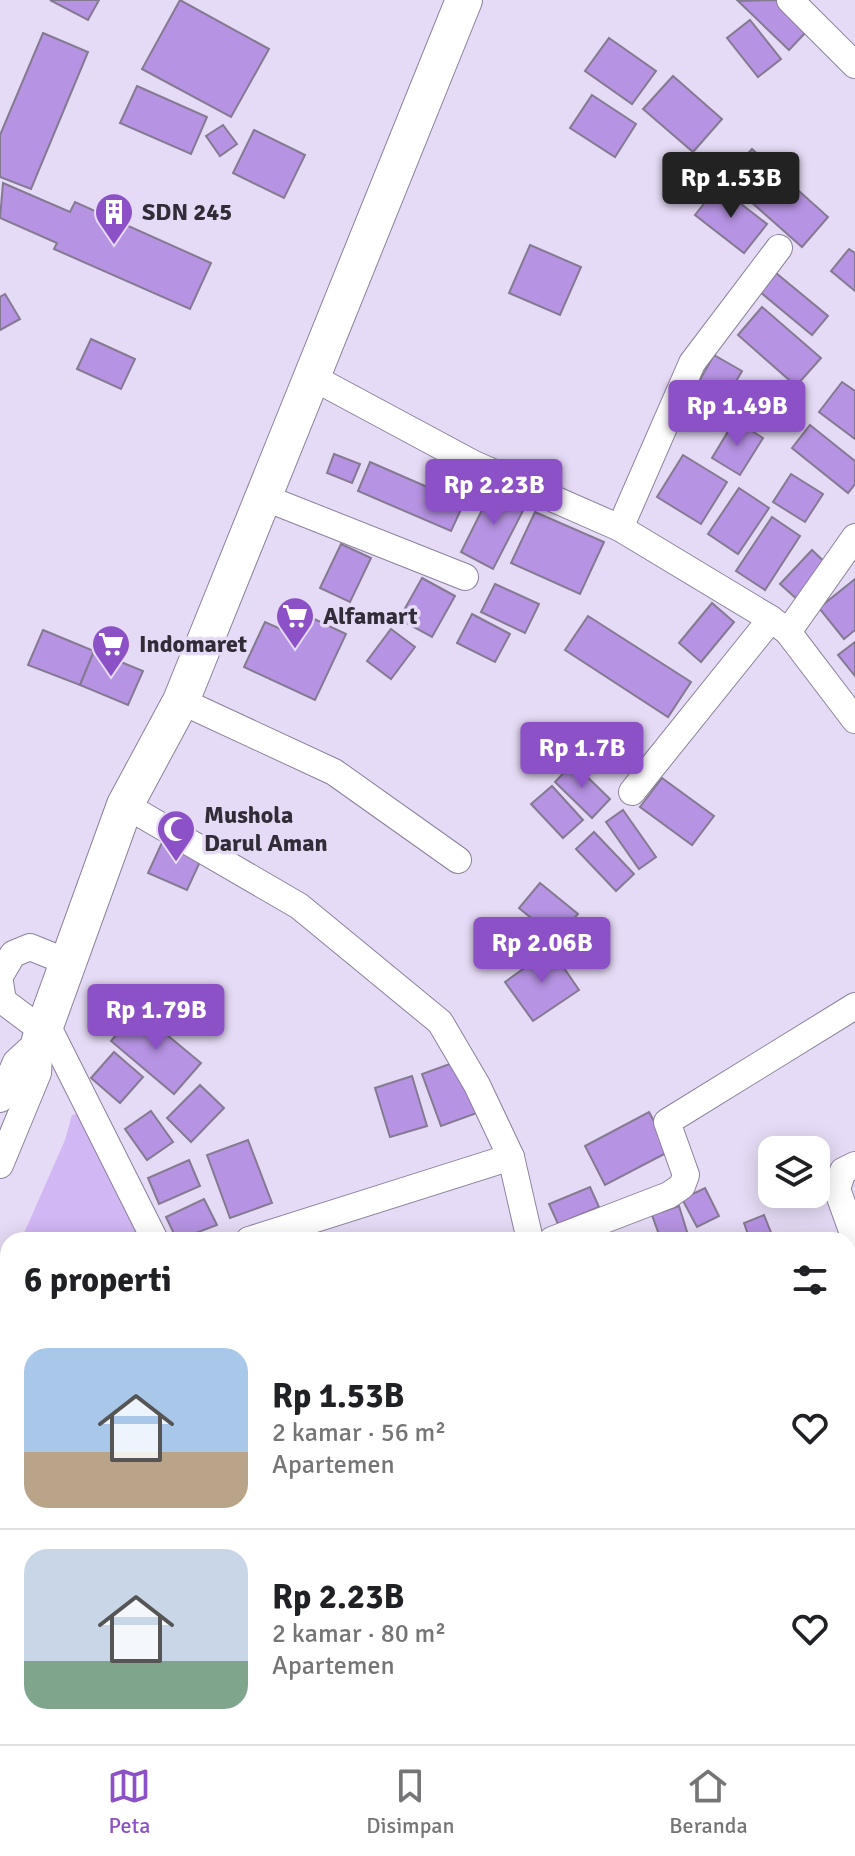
<!DOCTYPE html>
<html lang="id">
<head>
<meta charset="utf-8">
<style>
	:root { --surface:#fff; --page:#f6f6f6; --text:#202124; --muted:#757577; --line:#e0e0e0; --accent:#8d51c7 }
	body { margin:0; font-family:Signika,sans-serif; background:var(--page); color:var(--text); height:100vh; display:flex; flex-direction:column; font-size:30px; white-space:nowrap }
	* { box-sizing:border-box; margin:0 }
	p { font-size:26px; color:var(--muted) }
	.icon { flex:none; width:44px; height:44px; fill:none; stroke:currentColor; stroke-width:2; stroke-linecap:round; stroke-linejoin:round }
	.map { position:relative; flex:1; overflow:hidden }
	.drawer { position:absolute; left:0px; top:1232px; width:856px; height:512px; display:flex; flex-direction:column; background:var(--surface); border-radius:24px 24px 0 0; box-shadow:0 4px 20px #0003 }
	.drawer>* { flex:none }
	.buttons { position:absolute; left:758px; top:1136px; display:grid; gap:16px }
	.buttons a { display:grid; place-items:center; width:72px; height:72px; border-radius:16px; background:var(--surface); box-shadow:0 4px 20px #0003; font-size:40px }
	.price { position:absolute; translate:-50% -68px; padding:0 18px; border-radius:8px; background:var(--accent); color:#fff; font-size:26px; line-height:52px; filter:drop-shadow(0 2px 4px #0008) }
	.price::after { content:''; position:absolute; left:50%; top:48px; width:24px; height:18px; margin-left:-12px; background:inherit; clip-path:polygon(0 0,100% 0,50% 100%) }
	.price.active { background:#222; color:#fff }
	ul { padding:0; list-style:none }
	li { display:flex; align-items:center; gap:24px; height:200px; padding:0 24px }
	li+li { border-top:2px solid var(--line) }
	li span { display:grid; place-items:center; flex:none; width:224px; height:160px; border-radius:24px; color:#555 }
	li>.icon { margin-inline-start:auto }
	span .icon { width:96px; height:96px; fill:#fffc; stroke-width:1 }
	li b { font-size:34px }
	h2 { display:flex; justify-content:space-between; align-items:center; height:96px; padding:0 24px; font-size:34px }
	.menu { display:flex; justify-content:space-around; align-items:center; height:112px; border-top:2px solid var(--line); background:var(--surface); font-size:22px; color:var(--muted) }
	.menu a { display:grid; justify-items:center; gap:4px }
	.menu .active { color:var(--accent) }
	.map>svg:first-child { display:block }
</style>
</head>
<body>
<div class="map">
<svg width="855" height="1744" viewBox="0 0 855 1744">
	<rect width="100%" height="100%" fill="#e6dbf6"/>
	<g fill="#d2b7f5">
		<path d="M83 1112 144 1240H21L65 1140 72 1115Z"/>
		<path d="M8 1270V1440L0 1423V1280Z"/>
		<path d="M0 1523 8 1540V1659L0 1657Z"/>
		<path d="M159 1736H383L386 1744H162Z"/>
	</g>
	<g fill="#b793e3" stroke="#847a92" stroke-width="2">
		<path d="M50 0H99L88 20Z"/>
		<path d="M180 0 269 49 231 117 142 69Z"/>
		<path d="M776 0 807 31 789 50 738 1Z"/>
		<path d="M750 20 781 59 758 77 727 38Z"/>
		<path d="M43 33 88 52 31 189 0 177V135Z"/>
		<path d="M609 38 656 71 632 104 585 71Z"/>
		<path d="M673 76 722 119 693 152 643 109Z"/>
		<path d="M137 86 207 117 191 154 120 123Z"/>
		<path d="M592 95 636 124 615 157 570 128Z"/>
		<path d="M223 125 237 144 220 156 206 136Z"/>
		<path d="M254 130 305 155 284 198 233 173Z"/>
		<path d="M752 149 828 217 802 247 725 179Z"/>
		<path d="M3 183 70 212 75 202 211 263 190 309 54 249 57 243 0 218Z"/>
		<path d="M718 186 767 224 744 253 695 215Z"/>
		<path d="M530 245 581 267 560 315 509 293Z"/>
		<path d="M849 249 855 253V291L831 271Z"/>
		<path d="M776 273 828 316 812 335 760 292Z"/>
		<path d="M5 294 20 319 0 330V297Z"/>
		<path d="M762 307 821 358 796 386 738 335Z"/>
		<path d="M91 339 135 359 121 389 77 369Z"/>
		<path d="M714 355 742 371 721 407 693 392Z"/>
		<path d="M842 382 855 391V439L819 412Z"/>
		<path d="M770 384 792 400 772 425 751 409Z"/>
		<path d="M735 420 763 438 740 475 712 458Z"/>
		<path d="M810 425 855 461V484L848 493 792 448Z"/>
		<path d="M334 454 360 464 352 483 327 473Z"/>
		<path d="M683 455 727 482 701 524 657 497Z"/>
		<path d="M370 462 464 503 451 531 358 491Z"/>
		<path d="M791 474 823 494 805 522 773 502Z"/>
		<path d="M494 486 527 503 493 569 461 552Z"/>
		<path d="M739 488 769 508 738 554 708 534Z"/>
		<path d="M535 512 604 542 580 594 511 563Z"/>
		<path d="M772 517 800 536 765 590 736 571Z"/>
		<path d="M341 544 371 558 350 602 320 588Z"/>
		<path d="M812 550 830 567 799 601 780 584Z"/>
		<path d="M422 578 455 596 432 637 399 619Z"/>
		<path d="M855 579V630L844 639 819 608Z"/>
		<path d="M495 584 539 604 525 633 481 612Z"/>
		<path d="M712 603 734 622 701 662 679 643Z"/>
		<path d="M293 609 346 634 315 700 244 667 265 622 283 630Z"/>
		<path d="M472 614 510 634 495 662 457 643Z"/>
		<path d="M588 616 691 682 668 717 565 650Z"/>
		<path d="M391 629 415 647 391 679 367 661Z"/>
		<path d="M43 630 94 651 80 685 28 665Z"/>
		<path d="M855 642V676L838 655Z"/>
		<path d="M94 651 143 671 128 705 80 685Z"/>
		<path d="M573 763 610 799 592 818 555 782Z"/>
		<path d="M662 778 714 816 692 845 640 807Z"/>
		<path d="M552 786 583 820 563 838 531 804Z"/>
		<path d="M623 810 656 857 639 869 606 822Z"/>
		<path d="M594 832 634 874 616 891 576 849Z"/>
		<path d="M165 836 204 853 187 890 148 873Z"/>
		<path d="M540 883 578 914 557 939 519 908Z"/>
		<path d="M551 949 579 990 533 1021 505 982Z"/>
		<path d="M137 1010 201 1063 174 1094 111 1041Z"/>
		<path d="M114 1052 143 1077 120 1103 91 1078Z"/>
		<path d="M458 1061 477 1113 441 1126 422 1074Z"/>
		<path d="M412 1076 427 1126 390 1137 375 1088Z"/>
		<path d="M200 1085 224 1108 191 1142 167 1118Z"/>
		<path d="M151 1111 173 1142 147 1160 125 1129Z"/>
		<path d="M649 1112 670 1151 605 1185 585 1146Z"/>
		<path d="M248 1140 272 1203 230 1218 207 1155Z"/>
		<path d="M189 1160 200 1186 159 1204 148 1178Z"/>
		<path d="M590 1187 599 1207 558 1224 549 1204Z"/>
		<path d="M705 1188 719 1216 697 1227 682 1199Z"/>
		<path d="M204 1199 217 1225 177 1240 166 1217Z"/>
		<path d="M679 1206 688 1235 661 1240 652 1215Z"/>
		<path d="M764 1215 774 1240H750L744 1223Z"/>
		<path d="M854 1495 855 1543 848 1546V1498Z"/>
		<path d="M0 1683 8 1685V1736L0 1733Z"/>
		<path d="M426 1736H461L465 1744H430Z"/>
	</g>
	<g fill="none" stroke-linecap="round" stroke-linejoin="round">
		<g stroke="#8c819b" stroke-width="28">
			<g id="street">
				<path d="M790 0 855 65"/>
				<path d="M312 377 474 464 620 528 771 619 788 632 855 720"/>
				<path d="M263 497 465 577"/>
				<path d="M620 528 692 363 779 248"/>
				<path d="M788 632 855 537"/>
				<path d="M181 701 334 772 458 860"/>
				<path d="M632 792 771 619"/>
				<path d="M125 805 299 906 440 1022 477 1085 511 1157 530 1240"/>
				<path d="M0 976 13 954 30 947 67 962"/>
				<path d="M0 982 3 1001 43 1031"/>
				<path d="M46 1023 155 1240"/>
				<path d="M0 1099 16 1062 40 1040"/>
				<path d="M0 1165 38 1073 40 1040"/>
				<path d="M855 1165 843 1171 837 1189 855 1239"/>
				<path d="M249 1240 511 1157"/>
				<path d="M552 1240 669 1195 682 1186 686 1175 667 1122 855 1006"/>
				<path d="M0 1487 8 1502"/>
				<path d="M112 1736 115 1744"/>
				<path d="M397 1736 401 1744"/>
			</g>
		</g>
		<g stroke="#8c819b" stroke-width="38">
			<path id="secondary" d="M40 1040 125 805 181 701 464 0"/>
		</g>
		<use href="#street" stroke="#fff" stroke-width="26"/>
		<use href="#secondary" stroke="#fff" stroke-width="36"/>
	</g>
	<defs>
		<g id="building-pin" transform="scale(2)"><path d="M0 17L-7.5 6A9.5 9.5 0 1 1 7.5 6Z" fill="#8d51c7" stroke="#e6dbf6"/><path d="M-4-6H4V6H1V3H-1V6H-4ZM-2.5-4.3h1.7v1.8h-1.7ZM.8-4.3h1.7v1.8H.8ZM-2.5-1h1.7V.8h-1.7ZM.8-1h1.7V.8H.8Z" fill="#fff"/></g>
		<g id="supermarket-pin" transform="scale(2)"><path d="M0 17L-7.5 6A9.5 9.5 0 1 1 7.5 6Z" fill="#8d51c7" stroke="#e6dbf6"/><path d="M-6-5.5h2.5l.6 2H6L4.5 2H-2.5L-4.4-4H-6ZM-1.5 3.2a1.3 1.3 0 1 0 .1 0ZM3 3.2a1.3 1.3 0 1 0 .1 0Z" fill="#fff"/></g>
		<g id="mosque-pin" transform="scale(2)"><path d="M0 17L-7.5 6A9.5 9.5 0 1 1 7.5 6Z" fill="#8d51c7" stroke="#e6dbf6"/><path d="M3.5-4.9A6 6 0 1 0 3.5 4.9A5 5 0 1 1 3.5-4.9Z" fill="#fff"/></g>
	</defs>
	<g fill-rule="evenodd">
		<use href="#building-pin" x="114" y="212"/>
		<use href="#supermarket-pin" x="295" y="616"/>
		<use href="#supermarket-pin" x="111" y="644"/>
		<use href="#mosque-pin" x="176" y="829"/>
	</g>
	<g text-anchor="middle" stroke-width="7" stroke-linejoin="round" paint-order="stroke">
		<g font-size="24" font-weight="bold" fill="#312c37" stroke="#e6dbf6" text-anchor="start">
			<text x="142" y="220">SDN 245</text>
			<text x="323" y="624">Alfamart</text>
			<text x="139" y="652">Indomaret</text>
			<text x="204" y="823">Mushola<tspan x="204" dy="28">Darul Aman</tspan></text>
		</g>
	</g>
</svg>
<div class="buttons">
<a><svg class="icon" aria-label="layers" viewBox="0 0 24 24"><path d="M12 4l9 5-9 5-9-5zM3 14l9 5 9-5"/></svg></a>
</div>
<b class="price active" style="left:731px;top:220px">Rp 1.53B</b>
<b class="price" style="left:737px;top:448px">Rp 1.49B</b>
<b class="price" style="left:494px;top:527px">Rp 2.23B</b>
<b class="price" style="left:582px;top:790px">Rp 1.7B</b>
<b class="price" style="left:542px;top:985px">Rp 2.06B</b>
<b class="price" style="left:156px;top:1052px">Rp 1.79B</b>
<section class="drawer">
<h2>6 properti<svg class="icon" aria-label="filters" viewBox="0 0 24 24"><path d="M4 7h16M4 17h16"/><circle cx="9" cy="7" r="2"/><circle cx="15" cy="17" r="2"/></svg></h2>
<ul>
<li><span style="background:linear-gradient(#a9c7e8 65%,#b9a48a 0)"><svg class="icon" aria-label="home" viewBox="0 0 24 24"><path d="M3 11l9-7 9 7M6 9v11h12V9"/></svg></span><div><b>Rp 1.53B</b><p>2 kamar · 56 m²</p><p>Apartemen</p></div><svg class="icon" aria-label="heart" viewBox="0 0 24 24"><path d="M12 20l-8-8c-3-5 5-10 8-4 3-6 11-1 8 4z"/></svg></li>
<li><span style="background:linear-gradient(#c9d6e8 70%,#7fa58c 0)"><svg class="icon" aria-label="home" viewBox="0 0 24 24"><path d="M3 11l9-7 9 7M6 9v11h12V9"/></svg></span><div><b>Rp 2.23B</b><p>2 kamar · 80 m²</p><p>Apartemen</p></div><svg class="icon" aria-label="heart" viewBox="0 0 24 24"><path d="M12 20l-8-8c-3-5 5-10 8-4 3-6 11-1 8 4z"/></svg></li>
</ul>
</section>
</div>
<nav class="menu">
<a class="active"><svg class="icon" aria-label="map" viewBox="0 0 24 24"><path d="M3 6l6-2 6 2 6-2v14l-6 2-6-2-6 2zM9 4v14M15 6v14"/></svg>Peta</a>
<a><svg class="icon" aria-label="saved" viewBox="0 0 24 24"><path d="M7 4h10v16l-5-4-5 4z"/></svg>Disimpan</a>
<a><svg class="icon" aria-label="home" viewBox="0 0 24 24"><path d="M3 11l9-7 9 7M6 9v11h12V9"/></svg>Beranda</a>
</nav>
</body>
</html>
